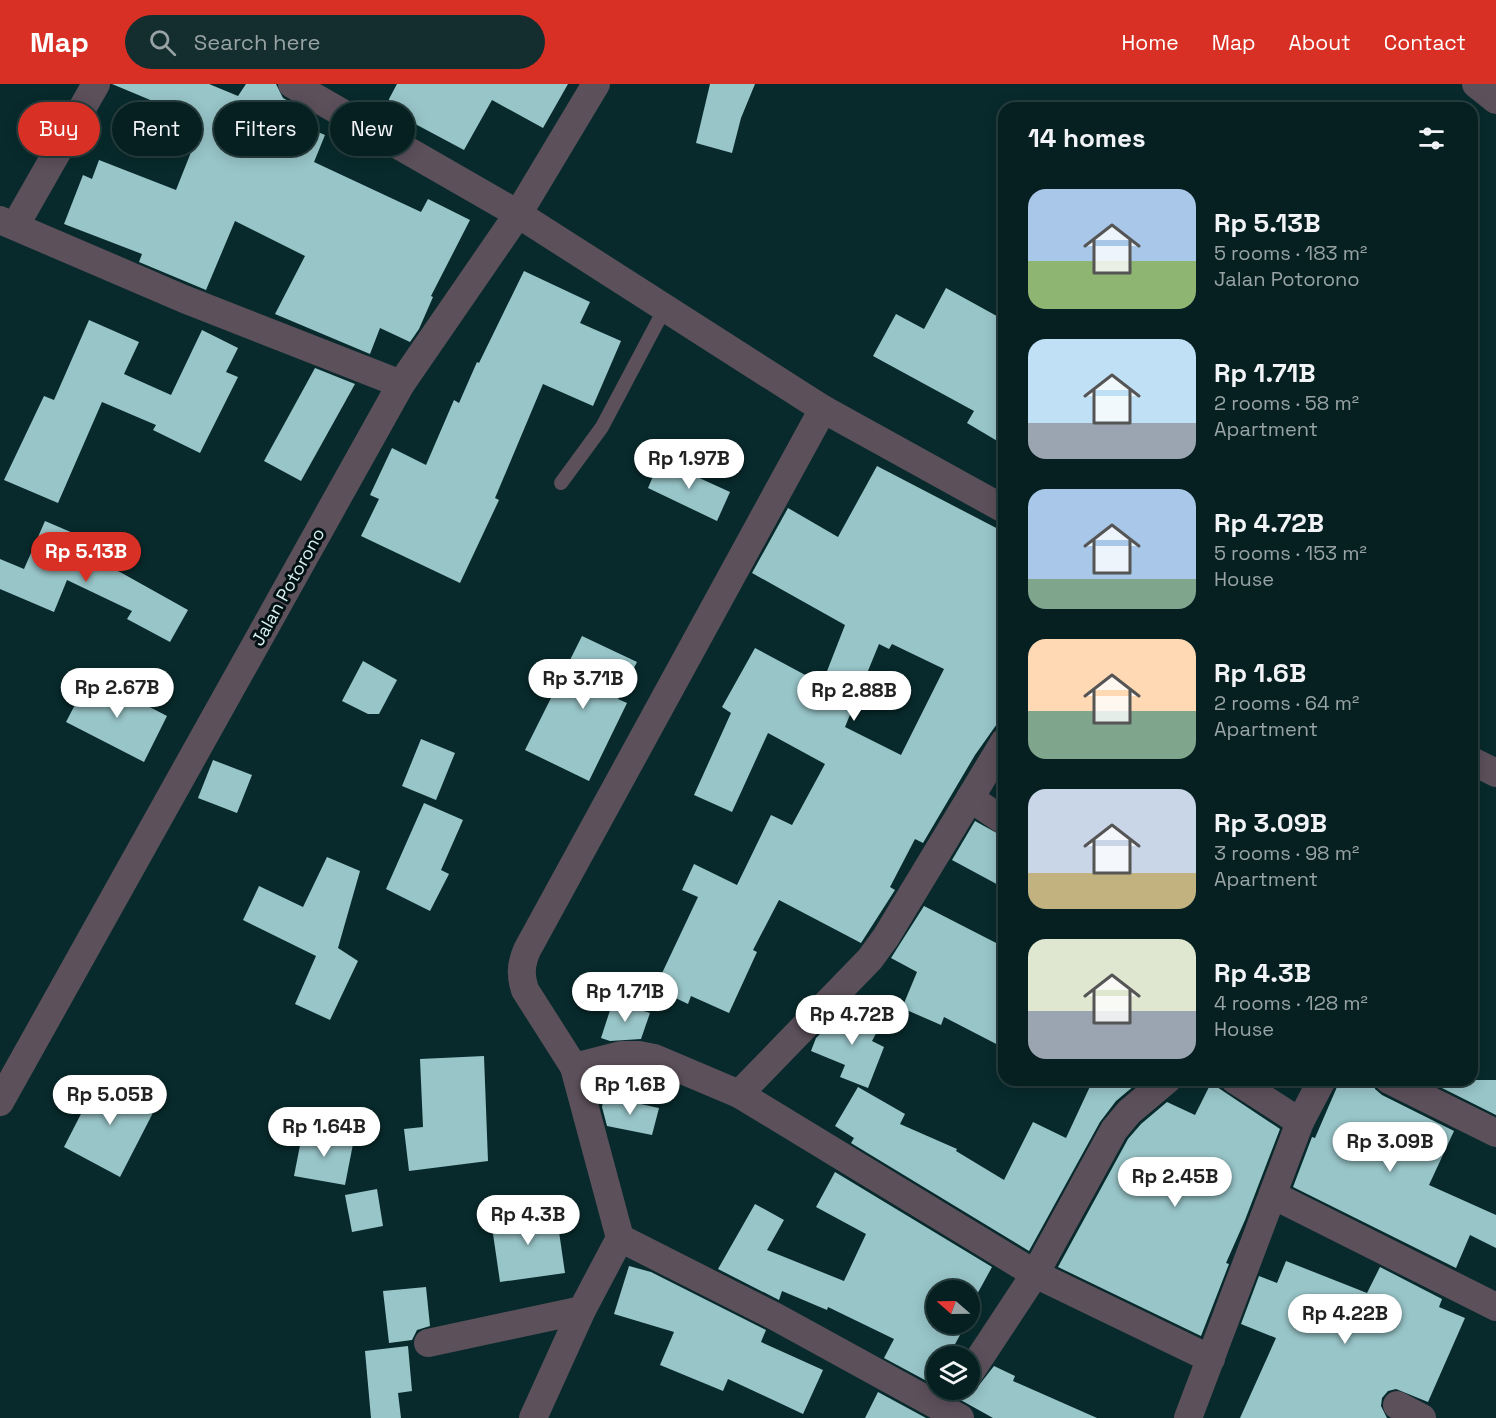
<!DOCTYPE html>
<html lang="en">
<head>
<meta charset="utf-8">
<style>
	:root { --surface:#062021; --page:#142d2e; --text:#f1f3f6; --muted:#98a3a5; --line:#273e3f; --accent:#d93025 }
	body { margin:0; font-family:"Space Grotesk",sans-serif; background:var(--page); color:var(--text); height:100vh; display:flex; flex-direction:column; font-size:22px; white-space:nowrap }
	* { box-sizing:border-box; margin:0 }
	p { font-size:20px; color:var(--muted) }
	.icon { flex:none; width:33px; height:33px; fill:none; stroke:currentColor; stroke-width:2; stroke-linecap:round; stroke-linejoin:round }
	.map { position:relative; flex:1; overflow:hidden }
	.side { position:absolute; left:998px; top:18px; width:480px; height:984px; display:flex; flex-direction:column; background:var(--surface); border-radius:18px; box-shadow:0 3px 15px #0003,0 0 0 2px var(--line) }
	.side>* { flex:none }
	.banner { position:absolute; left:18px; top:18px; width:570px; height:54px; display:flex; gap:12px }
	.needle { width:39px; rotate:290deg }
	.buttons { position:absolute; left:926px; top:1196px; display:grid; gap:12px }
	.buttons a { display:grid; place-items:center; width:54px; height:54px; border-radius:50%; background:var(--surface); box-shadow:0 3px 15px #0003,0 0 0 2px var(--line); font-size:30px }
	.price { position:absolute; translate:-50% -51px; padding:0 14px; border-radius:21px; background:#fff; color:#222; font-size:20px; line-height:39px; filter:drop-shadow(0 2px 3px #0008) }
	.price::after { content:''; position:absolute; left:50%; top:36px; width:18px; height:14px; margin-left:-9px; background:inherit; clip-path:polygon(0 0,100% 0,50% 100%) }
	.price.active { background:var(--accent); color:#fff }
	ul { padding:0; list-style:none }
	li { display:flex; align-items:center; gap:18px; height:150px; padding:0 30px }
	li span { display:grid; place-items:center; flex:none; width:168px; height:120px; border-radius:18px; color:#555 }
	li>.icon { margin-inline-start:auto }
	span .icon { width:72px; height:72px; fill:#fffc; stroke-width:1 }
	li b { font-size:26px }
	h2 { display:flex; justify-content:space-between; align-items:center; height:72px; padding:0 30px; font-size:26px }
	.chip { padding:0 21px; border-radius:27px; background:var(--surface); box-shadow:0 3px 15px #0003,0 0 0 2px var(--line); font-size:21px; line-height:54px }
	.chip.active { background:var(--accent); color:#fff }
	header { display:flex; align-items:center; gap:36px; box-sizing:border-box; height:84px; padding:0 30px; background:var(--accent); color:#fff }
	header strong { font-size:28px }
	nav { display:flex; gap:33px; margin-inline-start:auto; font-size:21px }
	.search { width:420px; height:54px; background:var(--page); display:flex; align-items:center; gap:15px; box-sizing:border-box; padding:0 21px; border-radius:33px; color:var(--muted); font-size:22px }
	.map>svg:first-child { display:block }
</style>
</head>
<body>
<header>
<strong>Map</strong>
<div class="search"><svg class="icon" aria-label="search" viewBox="0 0 24 24"><circle cx="10" cy="10" r="6"/><path d="M15 15l6 6"/></svg>Search here</div>
<nav><a>Home</a><a>Map</a><a>About</a><a>Contact</a></nav>
</header>
<div class="map">
<svg width="1496" height="1334" viewBox="0 0 1496 1334">
	<rect width="100%" height="100%" fill="#082a2c"/>
	<g fill="#98c5c8" fill-rule="evenodd">
		<path d="M112 0H209L238 12 246 0H276L283 14 299 23 290 36 325 51 314 78 421 128 428 115 470 136 431 212 433 213 419 245 410 258 380 244 370 270 275 230 305 172 235 137 206 206 139 178 142 170 64 140 83 91 92 95 99 76 176 106 203 38Z"/>
		<path d="M397 0H568L543 44 492 16 464 66 389 26V15Z"/>
		<path d="M710 0H755L741 34 732 69 696 59Z"/>
		<path d="M524 187 590 218 580 239 621 257 593 322 543 300 495 414 499 416 460 499 361 452 379 415 370 411 392 364 426 381 454 316 459 319 477 278 479 279Z"/>
		<path d="M946 204 1004 236V361L967 339 974 327 873 272 896 230 924 245Z"/>
		<path d="M89 236 139 258 124 290 171 311 202 246 238 264 226 288 238 293 200 369 153 346 156 341 102 318 58 419 4 396 44 312 54 316Z"/>
		<path d="M315 284 355 300 301 397 264 377Z"/>
		<path d="M660 376 730 408 717 437 648 404Z"/>
		<path d="M877 382 1004 448V630L975 671 923 759 915 755 890 803 895 806 861 859 779 816 753 866 757 868 729 929 691 912 688 920 655 904 698 813 682 806 694 780 737 801 771 731 792 741 825 680 768 649 732 728 694 711 731 629 722 623 755 564 822 600 845 541 752 489 788 424 838 453ZM879 560 889 565 892 560 944 585 901 671 845 643Z"/>
		<path d="M45 437 73 449 66 463 120 488 188 526 170 558 127 535 132 527 67 496 54 528 0 505V475L24 485Z"/>
		<path d="M582 552 637 578 618 615 627 619 589 697 525 666Z"/>
		<path d="M363 577 397 596 379 630H368L342 617Z"/>
		<path d="M90 592 167 632 144 678 66 638Z"/>
		<path d="M421 655 455 669 436 716 402 702Z"/>
		<path d="M213 676 252 691 237 729 198 714Z"/>
		<path d="M424 719 463 736 441 786 449 790 430 827 386 805Z"/>
		<path d="M975 737 1004 753V804L952 776Z"/>
		<path d="M327 773 360 787 338 864 358 877 330 936 295 920 316 872 243 836 259 802 303 823Z"/>
		<path d="M924 822 1004 863V964L944 933 941 941 902 924 917 888 891 874Z"/>
		<path d="M613 917 650 929 641 955 610 957 601 954Z"/>
		<path d="M846 924 882 938 872 957 884 963 868 1004 840 993 845 981 811 967 816 954Z"/>
		<path d="M484 972 488 1077 409 1087 404 1045 423 1043 420 975Z"/>
		<path d="M101 991 157 1021 120 1093 64 1063Z"/>
		<path d="M1093 996H1141L1116 1017 1100 1038 1029 1167 851 1059 854 1054 835 1042 858 1003 905 1030 900 1040 957 1065 956 1067 1004 1096 1033 1038 1066 1054Z"/>
		<path d="M1340 996H1373L1375 1005 1382 1011 1454 1047 1429 1101 1496 1131V1164L1470 1151 1456 1184 1293 1103 1312 1053 1315 1054Z"/>
		<path d="M1426 996H1496V1031Z"/>
		<path d="M1211 999 1280 1045 1245 1136 1226 1179 1229 1180 1201 1252 1058 1183 1128 1055 1141 1040 1167 1018 1195 1031Z"/>
		<path d="M604 1012 659 1024 652 1051 607 1042 602 1023Z"/>
		<path d="M303 1046 354 1055 345 1101 294 1092Z"/>
		<path d="M835 1088 992 1183 969 1225V1206H936V1239H961L956 1249 960 1251 954 1262 964 1267 961 1272H936V1302L884 1274 894 1255 828 1223 827 1226 782 1207 779 1216 718 1185 755 1120 784 1136 767 1166 844 1197 866 1150 816 1123Z"/>
		<path d="M377 1105 383 1142 352 1148 345 1111Z"/>
		<path d="M556 1127 565 1189 500 1198 491 1136Z"/>
		<path d="M1286 1177 1367 1209 1380 1183 1442 1215 1439 1223 1465 1234 1428 1318 1396 1305 1388 1307 1382 1314 1381 1322 1387 1334H1240L1276 1254 1241 1240 1259 1192 1277 1199Z"/>
		<path d="M629 1182 651 1188 766 1246 761 1258 823 1286 803 1330 728 1295 723 1307 660 1281 674 1248 614 1230Z"/>
		<path d="M426 1203 430 1242 417 1246 412 1256 389 1259 383 1207Z"/>
		<path d="M408 1262 412 1307 398 1309 401 1334H371L365 1267Z"/>
		<path d="M994 1282 1015 1292 1013 1297 1097 1334H993L941 1305H976Z"/>
		<path d="M878 1308 926 1334H865Z"/>
	</g>
	<g fill="none" stroke-linecap="round" stroke-linejoin="round">
		<path stroke="#5c505a" stroke-width="14" d="M561 399 602 343 665 224"/>
		<g stroke="#5c505a" stroke-width="28">
			<path d="M292 0 518 130 823 325 1004 425"/>
			<path d="M1476 0 1496 16"/>
			<path d="M0 136 184 215 401 300"/>
			<path d="M15 142 96 0"/>
			<path d="M1472 677 1496 689"/>
			<path d="M970 714 1004 737"/>
			<path d="M574 983 621 971H639L654 974 739 1010 1035 1190 1211 1275"/>
			<path d="M1235 996 1300 1038"/>
			<path d="M1389 996 1496 1049"/>
			<path d="M739 1010 870 875 886 853 1004 658"/>
			<path d="M0 1018 401 300 518 130 596 0"/>
			<path d="M1273 1111 1496 1223"/>
			<path d="M620 1154 776 1233 960 1334"/>
			<path d="M428 1259 582 1226"/>
			<path d="M969 1290 1035 1190 1114 1046 1129 1028 1167 996"/>
			<path d="M1397 1321 1422 1334"/>
			<path d="M533 1334 582 1226 620 1154 574 983 525 906C520 891 521 880 527 866L823 325"/>
			<path d="M1188 1334 1300 1038 1322 996"/>
		</g>
	</g>
	<g text-anchor="middle" stroke-width="6" stroke-linejoin="round" paint-order="stroke">
		<g font-size="18" fill="#d9f0f1" stroke="#021112">
			<text transform="translate(288 503) rotate(-61)" y="6">Jalan Potorono</text>
		</g>
	</g>
</svg>
<div class="buttons">
<a><svg class="needle" viewBox="-14 -14 28 28"><path d="M0-13l5 13h-10z" fill="#e53935"/><path d="M0 13l5-13h-10z" fill="#98a3a5"/></svg></a>
<a><svg class="icon" aria-label="layers" viewBox="0 0 24 24"><path d="M12 4l9 5-9 5-9-5zM3 14l9 5 9-5"/></svg></a>
</div>
<b class="price" style="left:689px;top:406px">Rp 1.97B</b>
<b class="price active" style="left:86px;top:499px">Rp 5.13B</b>
<b class="price" style="left:583px;top:626px">Rp 3.71B</b>
<b class="price" style="left:117px;top:635px">Rp 2.67B</b>
<b class="price" style="left:854px;top:638px">Rp 2.88B</b>
<b class="price" style="left:625px;top:939px">Rp 1.71B</b>
<b class="price" style="left:852px;top:962px">Rp 4.72B</b>
<b class="price" style="left:630px;top:1032px">Rp 1.6B</b>
<b class="price" style="left:110px;top:1042px">Rp 5.05B</b>
<b class="price" style="left:324px;top:1074px">Rp 1.64B</b>
<b class="price" style="left:1390px;top:1089px">Rp 3.09B</b>
<b class="price" style="left:1175px;top:1124px">Rp 2.45B</b>
<b class="price" style="left:528px;top:1162px">Rp 4.3B</b>
<b class="price" style="left:1345px;top:1261px">Rp 4.22B</b>
<div class="banner">
<a class="chip active">Buy</a>
<a class="chip">Rent</a>
<a class="chip">Filters</a>
<a class="chip">New</a>
</div>
<section class="side">
<h2>14 homes<svg class="icon" aria-label="filters" viewBox="0 0 24 24"><path d="M4 7h16M4 17h16"/><circle cx="9" cy="7" r="2"/><circle cx="15" cy="17" r="2"/></svg></h2>
<ul>
<li><span style="background:linear-gradient(#a9c7e8 60%,#8fb573 0)"><svg class="icon" aria-label="home" viewBox="0 0 24 24"><path d="M3 11l9-7 9 7M6 9v11h12V9"/></svg></span><div><b>Rp 5.13B</b><p>5 rooms · 183 m²</p><p>Jalan Potorono</p></div></li>
<li><span style="background:linear-gradient(#bfe0f5 70%,#9aa5b1 0)"><svg class="icon" aria-label="home" viewBox="0 0 24 24"><path d="M3 11l9-7 9 7M6 9v11h12V9"/></svg></span><div><b>Rp 1.71B</b><p>2 rooms · 58 m²</p><p>Apartment</p></div></li>
<li><span style="background:linear-gradient(#a9c7e8 75%,#7fa58c 0)"><svg class="icon" aria-label="home" viewBox="0 0 24 24"><path d="M3 11l9-7 9 7M6 9v11h12V9"/></svg></span><div><b>Rp 4.72B</b><p>5 rooms · 153 m²</p><p>House</p></div></li>
<li><span style="background:linear-gradient(#ffd9b3 60%,#7fa58c 0)"><svg class="icon" aria-label="home" viewBox="0 0 24 24"><path d="M3 11l9-7 9 7M6 9v11h12V9"/></svg></span><div><b>Rp 1.6B</b><p>2 rooms · 64 m²</p><p>Apartment</p></div></li>
<li><span style="background:linear-gradient(#c9d6e8 70%,#c2b280 0)"><svg class="icon" aria-label="home" viewBox="0 0 24 24"><path d="M3 11l9-7 9 7M6 9v11h12V9"/></svg></span><div><b>Rp 3.09B</b><p>3 rooms · 98 m²</p><p>Apartment</p></div></li>
<li><span style="background:linear-gradient(#dfe7d0 60%,#9aa5b1 0)"><svg class="icon" aria-label="home" viewBox="0 0 24 24"><path d="M3 11l9-7 9 7M6 9v11h12V9"/></svg></span><div><b>Rp 4.3B</b><p>4 rooms · 128 m²</p><p>House</p></div></li>
</ul>
</section>
</div>
</body>
</html>
